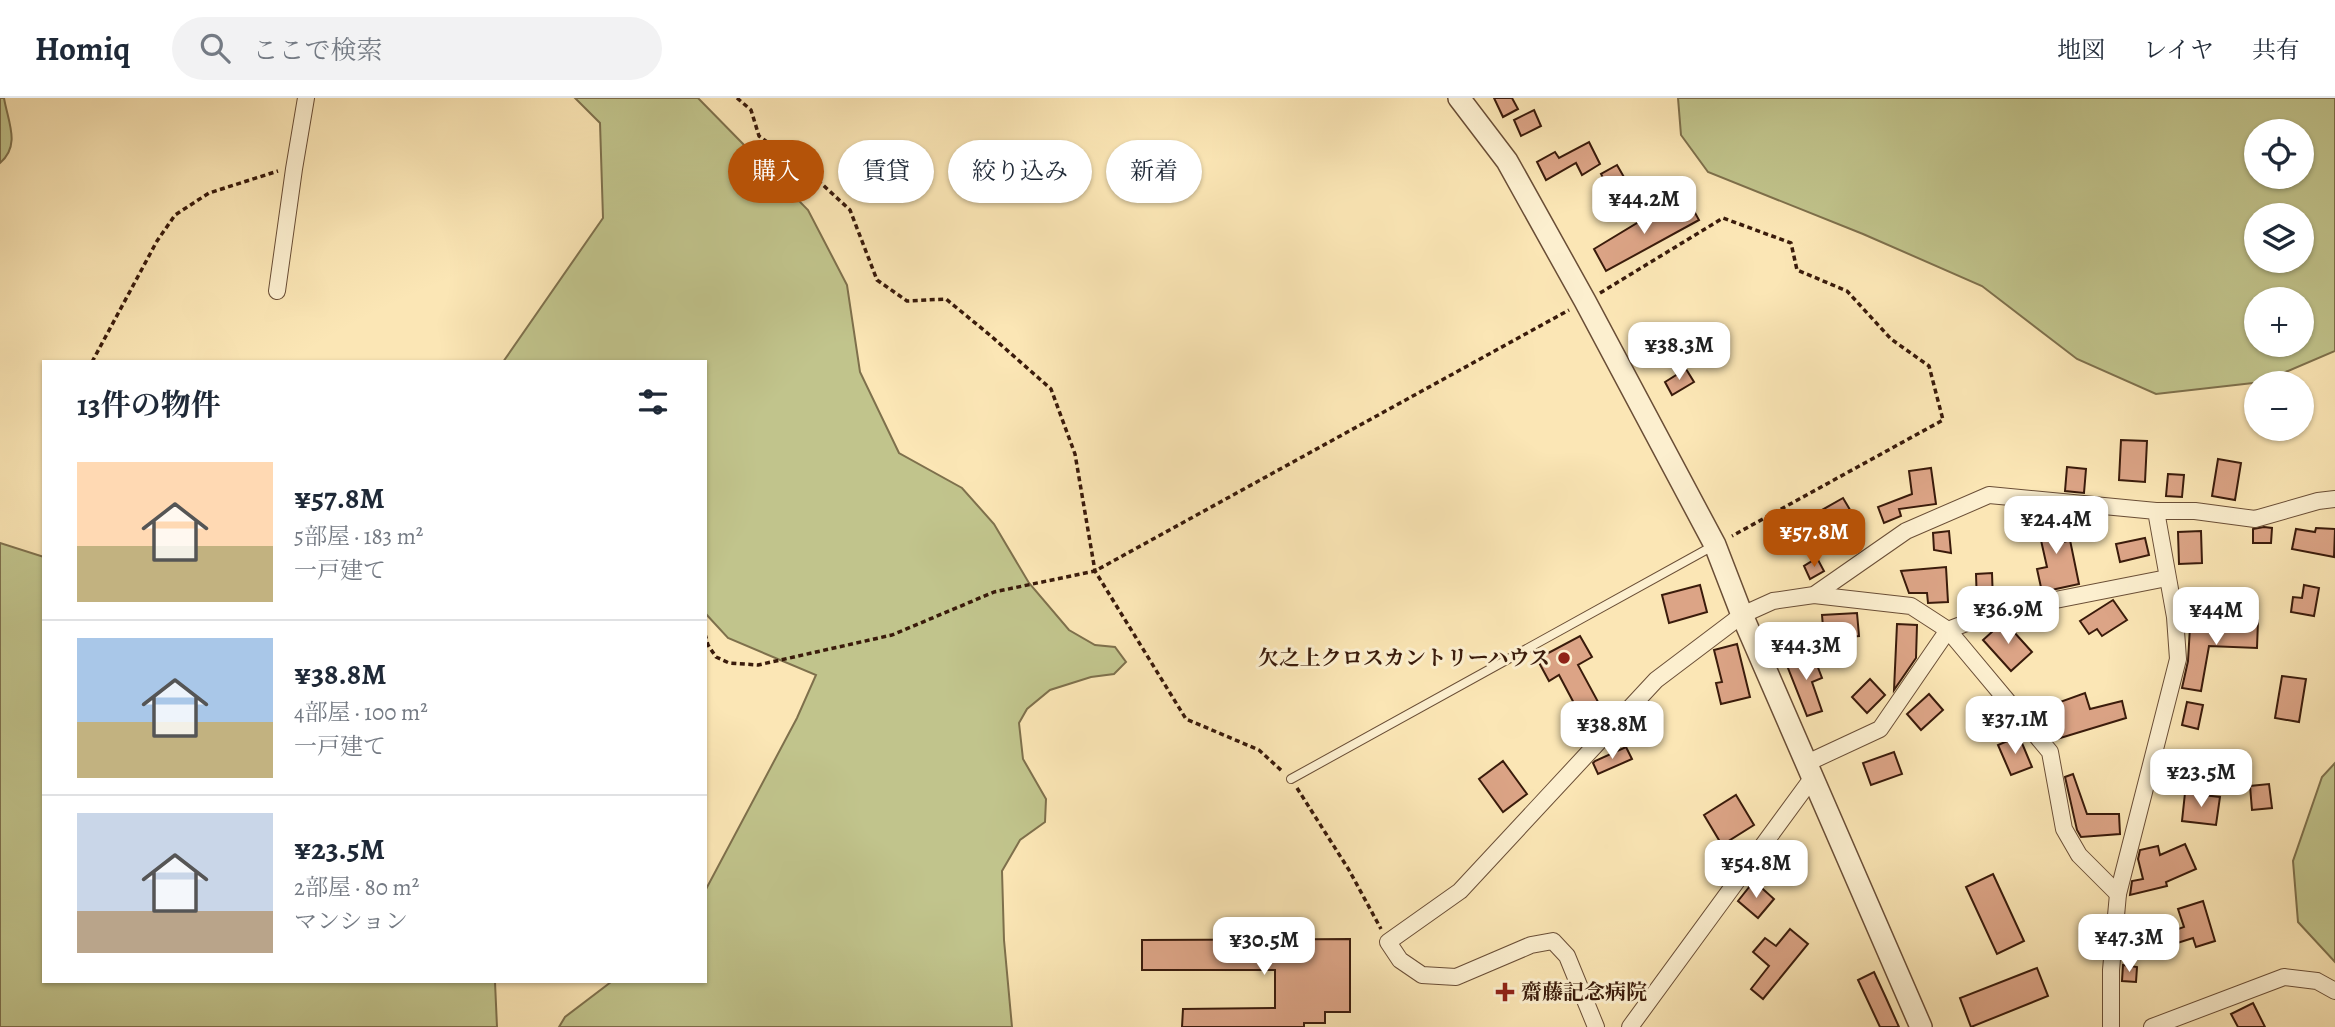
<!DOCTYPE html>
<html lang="ja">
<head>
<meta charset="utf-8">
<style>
	:root { --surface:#fff; --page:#f2f2f3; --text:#1f2937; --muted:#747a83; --line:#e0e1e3; --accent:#b45309 }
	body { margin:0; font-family:Alegreya,"Noto Serif JP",serif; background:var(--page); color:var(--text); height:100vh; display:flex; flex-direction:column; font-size:26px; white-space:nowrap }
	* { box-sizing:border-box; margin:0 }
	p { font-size:23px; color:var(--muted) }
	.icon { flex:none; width:38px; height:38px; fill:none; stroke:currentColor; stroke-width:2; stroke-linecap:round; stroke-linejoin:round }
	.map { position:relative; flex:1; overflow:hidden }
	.panel { position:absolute; left:42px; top:262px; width:665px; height:623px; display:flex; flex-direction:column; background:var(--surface); border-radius:0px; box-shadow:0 2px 5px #0004 }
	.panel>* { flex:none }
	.top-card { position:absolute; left:728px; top:42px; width:665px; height:63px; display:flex; gap:14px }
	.buttons { position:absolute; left:2244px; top:21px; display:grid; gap:14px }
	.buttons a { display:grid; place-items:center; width:70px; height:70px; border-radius:50%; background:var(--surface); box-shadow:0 2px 5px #0004; font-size:35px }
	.price { position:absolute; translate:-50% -60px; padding:0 16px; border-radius:14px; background:#fff; color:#222; font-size:23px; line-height:46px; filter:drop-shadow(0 2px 4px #0008) }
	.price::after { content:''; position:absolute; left:50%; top:42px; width:21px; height:16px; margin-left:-10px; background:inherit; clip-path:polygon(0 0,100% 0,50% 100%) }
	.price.selected { background:var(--accent); color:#fff }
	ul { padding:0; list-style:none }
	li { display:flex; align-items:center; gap:21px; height:175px; padding:0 35px }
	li+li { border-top:2px solid var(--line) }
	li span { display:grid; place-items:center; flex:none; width:196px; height:140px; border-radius:0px; color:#555 }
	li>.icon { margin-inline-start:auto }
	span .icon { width:84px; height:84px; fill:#fffc; stroke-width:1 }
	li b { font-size:30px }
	h2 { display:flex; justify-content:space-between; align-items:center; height:84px; padding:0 35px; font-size:30px }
	.chip { padding:0 24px; border-radius:32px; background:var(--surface); box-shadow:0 2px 5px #0004; font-size:24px; line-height:63px }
	.chip.selected { background:var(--accent); color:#fff }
	header { display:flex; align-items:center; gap:42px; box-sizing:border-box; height:98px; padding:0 35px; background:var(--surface); border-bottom:2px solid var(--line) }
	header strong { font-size:33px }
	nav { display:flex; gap:38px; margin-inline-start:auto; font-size:24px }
	.search { width:490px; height:63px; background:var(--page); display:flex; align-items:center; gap:18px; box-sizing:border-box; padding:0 24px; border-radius:38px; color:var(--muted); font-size:26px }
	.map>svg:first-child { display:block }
</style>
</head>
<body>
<header>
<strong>Homiq</strong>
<div class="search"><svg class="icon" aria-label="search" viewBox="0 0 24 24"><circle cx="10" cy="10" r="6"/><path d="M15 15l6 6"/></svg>ここで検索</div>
<nav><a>地図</a><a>レイヤ</a><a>共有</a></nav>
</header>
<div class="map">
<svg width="2335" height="929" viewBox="0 0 2335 929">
	<rect width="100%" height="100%" fill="#fbe6b5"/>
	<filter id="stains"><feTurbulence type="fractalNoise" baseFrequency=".00286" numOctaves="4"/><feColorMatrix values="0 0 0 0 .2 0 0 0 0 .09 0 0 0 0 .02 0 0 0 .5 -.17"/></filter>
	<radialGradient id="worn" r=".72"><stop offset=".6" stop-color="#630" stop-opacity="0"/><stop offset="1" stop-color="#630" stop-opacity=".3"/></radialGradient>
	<g fill="#c1c48c" stroke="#7e704c" stroke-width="2" fill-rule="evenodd">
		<path d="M0 0H4C8 24 21 47 0 65Z"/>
		<path d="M575 0H698L808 112 847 187 860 274 899 355 962 390 994 426 1029 485 1069 532 1095 547 1115 549 1126 564 1114 576 1091 579 1050 592 1027 611 1019 625 1023 661 1046 701 1045 724 1020 742 1002 773 1004 842 1012 929H559L565 919 611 884H705V793L797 620 816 577 728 540 705 515V264H503L603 120 600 25Z"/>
		<path d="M1678 0H2335V253L2262 284 2156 296 2077 261 1982 188 1863 136 1708 74 1681 37ZM2256 33H2301V79H2256ZM2256 117H2301V163H2256ZM2301 201V247H2256V201Z"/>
		<path d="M0 445 44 459V884H495L497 929H0Z"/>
		<path d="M2335 665V864L2298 824 2293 763 2322 679Z"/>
	</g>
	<g fill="#dca486" stroke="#3a1b0b" stroke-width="2">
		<path d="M1494 0H1512L1518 11 1503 19Z"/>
		<path d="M1534 12 1541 28 1521 38 1514 22Z"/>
		<path d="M1589 44 1600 66 1582 77 1576 65 1546 82 1537 64 1555 54 1559 60Z"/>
		<path d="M1617 67 1632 93 1615 102 1601 76Z"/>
		<path d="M1689 104 1699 122 1606 173 1594 151 1652 116 1655 122Z"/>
		<path d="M1686 271 1694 284 1672 297 1665 284Z"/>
		<path d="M2121 342 2147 343 2145 384 2119 382Z"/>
		<path d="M2218 361 2241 365 2235 402 2212 398Z"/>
		<path d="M2067 369 2086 371 2084 395 2065 393Z"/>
		<path d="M1931 370 1936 406 1899 411 1901 418 1884 425 1878 409 1912 396 1909 373Z"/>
		<path d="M2168 376 2184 377 2182 399 2166 398Z"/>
		<path d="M1843 400 1862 432 1831 450 1821 432 1830 427 1822 412Z"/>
		<path d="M2058 415 2064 444 2070 442 2079 486 2042 494 2037 471 2047 469 2036 420Z"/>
		<path d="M2264 429 2272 430 2271 445H2253V431Z"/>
		<path d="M2316 430 2335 431 2334 459 2292 451 2296 431 2315 434Z"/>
		<path d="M1949 433 1951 455 1934 452 1933 435Z"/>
		<path d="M2201 433 2202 465 2179 466 2178 434Z"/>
		<path d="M2145 440 2149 457 2120 464 2116 446Z"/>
		<path d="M1817 460 1824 473 1810 481 1804 468Z"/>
		<path d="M1946 469 1948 504 1928 505 1927 495H1909L1901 473Z"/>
		<path d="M1992 475 1993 504 1977 506 1976 476Z"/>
		<path d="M1700 487 1707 514 1669 525 1662 497Z"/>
		<path d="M2304 487 2319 490 2314 518 2291 514 2293 499 2302 500Z"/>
		<path d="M2113 502 2127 522 2102 538 2097 531 2089 536 2080 523Z"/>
		<path d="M1857 515 1859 538 1824 541 1822 517Z"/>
		<path d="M2235 521 2258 522 2257 550 2209 548 2201 593 2182 590 2188 563 2190 529 2235 532Z"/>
		<path d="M2004 523 2032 554 2011 573 1983 542Z"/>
		<path d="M1897 526 1917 527 1916 560 1894 592Z"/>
		<path d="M1580 538 1592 559 1578 567 1603 613 1584 624 1559 577 1549 583 1537 561Z"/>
		<path d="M1737 546 1750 599 1721 606 1716 585 1722 584 1714 552Z"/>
		<path d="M1812 554 1822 580 1812 584 1822 613 1807 618 1786 565Z"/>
		<path d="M2282 578 2306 581 2299 624 2275 620Z"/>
		<path d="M1870 581 1885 597 1867 615 1852 599Z"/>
		<path d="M2085 595 2090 611 2122 603 2126 620 2057 641 2046 609Z"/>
		<path d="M1929 596 1943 612 1921 632 1907 616Z"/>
		<path d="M2187 604 2203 607 2198 631 2182 627Z"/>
		<path d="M2019 638 2032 669 2011 677 1998 647Z"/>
		<path d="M1626 649 1632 661 1598 676 1593 665 1595 663Z"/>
		<path d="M1894 654 1902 676 1871 687 1863 665Z"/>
		<path d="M1503 663 1527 696 1503 714 1479 681Z"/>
		<path d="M2073 676 2087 716H2119L2120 736 2081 739 2077 732 2065 679Z"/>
		<path d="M2269 686 2272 710 2252 712 2250 688Z"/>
		<path d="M2185 695 2220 699 2216 727 2182 723Z"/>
		<path d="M1736 697 1754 727 1722 747 1704 717Z"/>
		<path d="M2185 746 2196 771 2166 784 2167 788 2130 797 2132 783 2143 781 2138 761 2140 752 2158 748 2160 757Z"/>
		<path d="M1993 776 2024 843 1997 856 1966 789Z"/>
		<path d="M1754 783 1774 801 1758 820 1738 803Z"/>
		<path d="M2203 803 2215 843 2196 849 2193 840 2171 847 2167 835 2184 829 2178 811Z"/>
		<path d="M2148 822 2151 847 2132 849 2129 824Z"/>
		<path d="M1790 831 1808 846 1763 901 1751 891 1769 868 1753 854 1765 840 1776 848Z"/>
		<path d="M1350 841V914H1325V925H1304V929H1182L1183 911 1275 910V872H1142V842Z"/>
		<path d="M2123 867 2137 869 2136 884 2122 883Z"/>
		<path d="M2037 870 2048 898 1971 929 1960 900Z"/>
		<path d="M1874 874 1886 900 1899 929H1880L1858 882Z"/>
		<path d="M2253 905 2265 929H2238L2231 916Z"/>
	</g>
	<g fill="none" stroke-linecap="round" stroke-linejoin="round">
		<g stroke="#6a4e36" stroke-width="10">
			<path id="service" d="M1291 681 1713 448"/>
		</g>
		<g stroke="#6a4e36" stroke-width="18">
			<g id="minor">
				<path d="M277 193 294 71 306 0"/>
				<path d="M2156 413H2195L2255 421 2318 403 2335 401"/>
				<path d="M1814 497 1911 508 1948 532 2050 654 2064 731 2079 757 2118 796"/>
				<path d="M1807 665 1880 631 1948 532 1995 514 2167 480"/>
				<path d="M1596 929 1567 858 1553 843 1531 847 1456 879 1422 877 1400 862 1388 844 1460 793 1656 582 1742 517 1773 503 1814 497 1906 433 1989 397 2156 413 2175 519 2178 561 2118 796 2111 872V929"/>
				<path d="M1630 929 1813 679"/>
				<path d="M2152 929 2284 879 2317 883 2335 893"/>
			</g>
		</g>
		<g stroke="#6a4e36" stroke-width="24">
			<path id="tertiary" d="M1459 0 1507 63 1585 203 1715 447 1742 517 1921 929"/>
		</g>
		<g stroke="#3a1b0b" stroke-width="3.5" stroke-dasharray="5 3.5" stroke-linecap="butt">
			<path d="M737 0 751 12 759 38 811 76 850 112 877 182 907 203 946 201 991 238 1051 291 1075 356 1095 473 1186 621 1259 652 1283 674"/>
			<path d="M1600 195 1723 120 1791 145 1797 172 1847 193 1891 241 1929 268 1943 322 1732 438"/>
			<path d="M92 264 157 143 175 117 209 95 278 73"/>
			<path d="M705 536 708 547 716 559 729 565 758 567 892 537 994 494 1095 473 1569 212"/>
			<path d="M1297 690 1349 772 1381 831"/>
		</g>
		<use href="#service" stroke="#fcefcf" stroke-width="8"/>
		<use href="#minor" stroke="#fcefcf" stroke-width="16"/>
		<use href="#tertiary" stroke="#fcefcf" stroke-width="21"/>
	</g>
	<g fill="#8f2418" stroke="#fcefcf" stroke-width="2.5">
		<circle cx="1564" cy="560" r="7"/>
		<path d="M1501.5 883.5h7v7h7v7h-7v7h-7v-7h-7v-7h7z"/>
	</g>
	<g text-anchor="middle" stroke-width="6" stroke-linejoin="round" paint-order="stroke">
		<g font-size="21" font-weight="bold" fill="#3a1b0b" stroke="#fcefcf" text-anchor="end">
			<text x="1550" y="567">欠之上クロスカントリーハウス</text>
			<text x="1521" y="901" text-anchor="start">齋藤記念病院</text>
		</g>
	</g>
	<rect width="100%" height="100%" filter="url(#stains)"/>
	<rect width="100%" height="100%" fill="url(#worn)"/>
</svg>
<div class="buttons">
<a><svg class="icon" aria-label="locate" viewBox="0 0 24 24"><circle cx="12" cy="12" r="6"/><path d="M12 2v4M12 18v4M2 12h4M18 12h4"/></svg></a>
<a><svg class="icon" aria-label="layers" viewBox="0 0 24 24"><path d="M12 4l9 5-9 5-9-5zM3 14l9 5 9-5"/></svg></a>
<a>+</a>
<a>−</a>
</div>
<b class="price" style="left:1644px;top:138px">¥44.2M</b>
<b class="price" style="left:1679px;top:284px">¥38.3M</b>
<b class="price" style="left:2056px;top:458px">¥24.4M</b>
<b class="price selected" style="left:1814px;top:471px">¥57.8M</b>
<b class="price" style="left:2008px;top:548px">¥36.9M</b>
<b class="price" style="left:2216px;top:549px">¥44M</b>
<b class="price" style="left:1806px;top:584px">¥44.3M</b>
<b class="price" style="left:2015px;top:658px">¥37.1M</b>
<b class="price" style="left:1612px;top:663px">¥38.8M</b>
<b class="price" style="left:2201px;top:711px">¥23.5M</b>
<b class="price" style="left:1756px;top:802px">¥54.8M</b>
<b class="price" style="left:2129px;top:876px">¥47.3M</b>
<b class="price" style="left:1264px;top:879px">¥30.5M</b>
<div class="top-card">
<a class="chip selected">購入</a>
<a class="chip">賃貸</a>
<a class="chip">絞り込み</a>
<a class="chip">新着</a>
</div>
<section class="panel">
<h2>13件の物件<svg class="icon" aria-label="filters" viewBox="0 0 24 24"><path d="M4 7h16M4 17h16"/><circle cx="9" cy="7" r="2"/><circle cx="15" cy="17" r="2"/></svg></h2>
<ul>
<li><span style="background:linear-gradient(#ffd9b3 60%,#c2b280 0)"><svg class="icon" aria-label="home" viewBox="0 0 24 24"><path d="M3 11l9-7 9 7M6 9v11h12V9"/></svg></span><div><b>¥57.8M</b><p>5部屋 · 183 m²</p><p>一戸建て</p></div></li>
<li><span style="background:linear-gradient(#a9c7e8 60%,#c2b280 0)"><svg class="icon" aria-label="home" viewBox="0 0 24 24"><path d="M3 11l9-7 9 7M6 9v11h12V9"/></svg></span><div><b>¥38.8M</b><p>4部屋 · 100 m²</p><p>一戸建て</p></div></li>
<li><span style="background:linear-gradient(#c9d6e8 70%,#b9a48a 0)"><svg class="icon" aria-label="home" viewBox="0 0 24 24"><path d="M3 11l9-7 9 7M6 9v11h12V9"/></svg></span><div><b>¥23.5M</b><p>2部屋 · 80 m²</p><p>マンション</p></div></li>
</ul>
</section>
</div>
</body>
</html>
